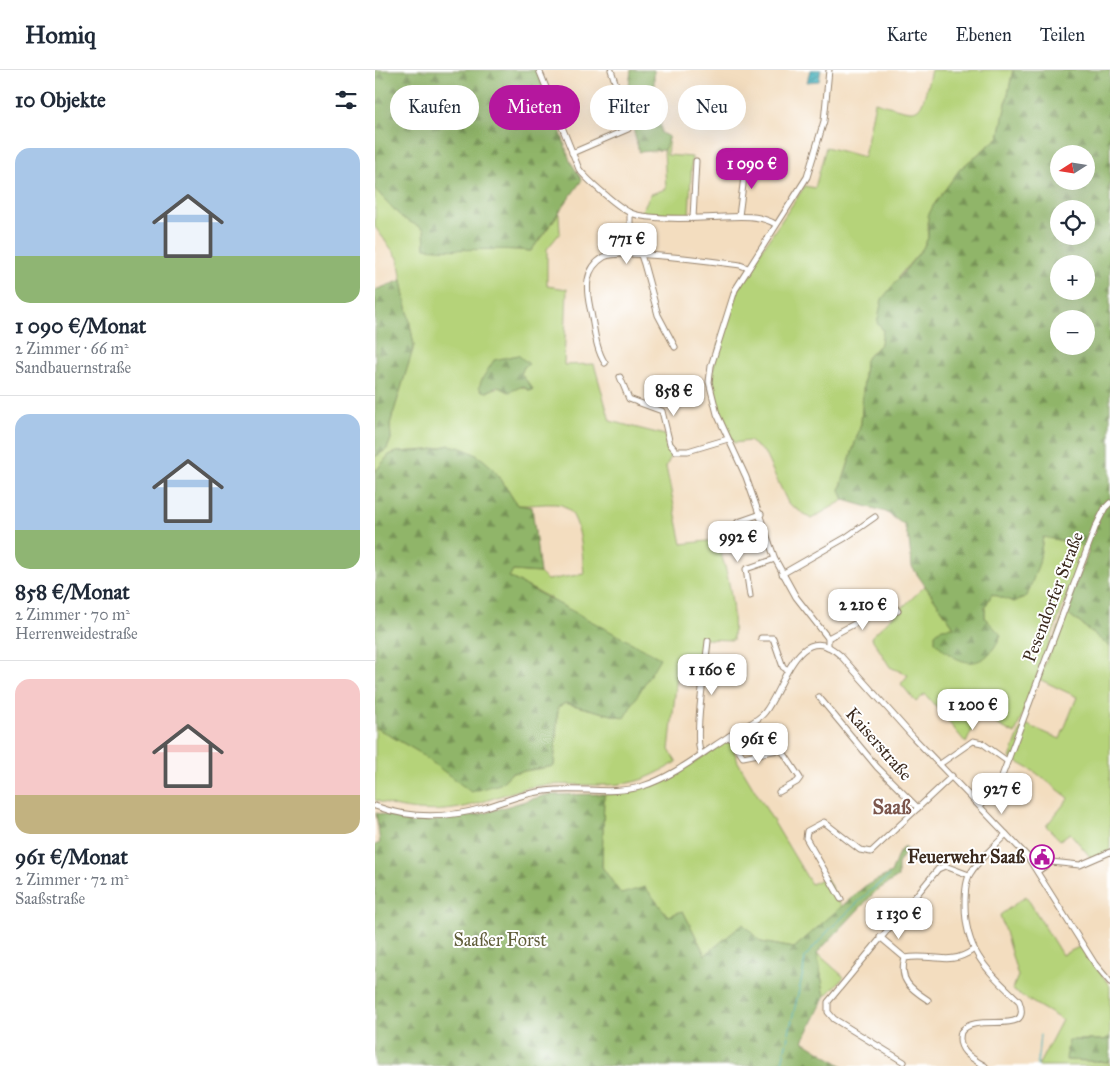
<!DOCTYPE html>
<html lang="de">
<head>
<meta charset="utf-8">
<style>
	:root { --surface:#fff; --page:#f6f6f7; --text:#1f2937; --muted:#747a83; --line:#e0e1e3; --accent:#b5179e }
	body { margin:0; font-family:"IM FELL Great Primer",serif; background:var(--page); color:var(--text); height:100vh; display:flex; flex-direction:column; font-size:19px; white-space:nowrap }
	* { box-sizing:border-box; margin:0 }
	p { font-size:16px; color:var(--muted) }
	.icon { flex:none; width:28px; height:28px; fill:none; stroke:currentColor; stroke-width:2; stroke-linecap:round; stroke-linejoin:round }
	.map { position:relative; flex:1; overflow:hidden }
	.details { display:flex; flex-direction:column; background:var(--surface); width:375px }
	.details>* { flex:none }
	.guide { position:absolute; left:15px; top:15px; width:475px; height:45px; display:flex; gap:10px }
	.needle { width:32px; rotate:258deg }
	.buttons { position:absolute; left:675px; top:75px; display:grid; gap:10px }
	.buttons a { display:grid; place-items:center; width:45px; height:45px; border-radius:50%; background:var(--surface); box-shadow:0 5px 20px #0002; font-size:25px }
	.price { position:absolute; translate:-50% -42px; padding:0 11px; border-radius:10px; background:#fff; color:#222; font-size:16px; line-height:32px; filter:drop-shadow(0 1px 2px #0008) }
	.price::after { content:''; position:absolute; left:50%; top:30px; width:15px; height:11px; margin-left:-8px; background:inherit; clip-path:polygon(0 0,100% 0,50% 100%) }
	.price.active { background:var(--accent); color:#fff }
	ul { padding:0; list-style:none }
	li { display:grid; align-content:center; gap:10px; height:265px; padding:0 15px }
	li+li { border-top:1px solid var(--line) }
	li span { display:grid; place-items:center; height:155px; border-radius:15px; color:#555 }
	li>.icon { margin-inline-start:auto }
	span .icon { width:90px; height:90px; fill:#fffc; stroke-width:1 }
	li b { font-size:21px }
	h2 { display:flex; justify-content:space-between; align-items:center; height:60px; padding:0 15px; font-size:21px }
	.pill { padding:0 18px; border-radius:22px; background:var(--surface); box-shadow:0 5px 20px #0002; font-size:18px; line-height:45px }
	.pill.active { background:var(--accent); color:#fff }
	header { display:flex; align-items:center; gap:30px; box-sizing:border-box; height:70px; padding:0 25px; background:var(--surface); border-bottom:1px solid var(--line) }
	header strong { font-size:24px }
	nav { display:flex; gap:28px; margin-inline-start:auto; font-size:18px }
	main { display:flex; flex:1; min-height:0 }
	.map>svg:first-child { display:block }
</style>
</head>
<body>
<header>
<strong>Homiq</strong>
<nav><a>Karte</a><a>Ebenen</a><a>Teilen</a></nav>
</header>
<main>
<section class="details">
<h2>10 Objekte<svg class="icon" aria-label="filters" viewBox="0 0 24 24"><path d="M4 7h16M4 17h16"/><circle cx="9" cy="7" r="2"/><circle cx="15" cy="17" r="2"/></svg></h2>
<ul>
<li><span style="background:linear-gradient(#a9c7e8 70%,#8fb573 0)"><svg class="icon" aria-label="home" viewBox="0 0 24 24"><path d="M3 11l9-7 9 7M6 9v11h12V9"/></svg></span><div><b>1 090 €/Monat</b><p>2 Zimmer · 66 m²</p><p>Sandbauernstraße</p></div></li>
<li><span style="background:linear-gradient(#a9c7e8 75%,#8fb573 0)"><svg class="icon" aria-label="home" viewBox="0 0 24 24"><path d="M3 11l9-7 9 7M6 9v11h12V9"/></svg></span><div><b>858 €/Monat</b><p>2 Zimmer · 70 m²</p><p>Herrenweidestraße</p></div></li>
<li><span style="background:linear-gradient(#f6c9c9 75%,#c2b280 0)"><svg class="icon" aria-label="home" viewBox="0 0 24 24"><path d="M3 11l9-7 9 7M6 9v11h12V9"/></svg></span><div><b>961 €/Monat</b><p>2 Zimmer · 72 m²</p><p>Saaßstraße</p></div></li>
</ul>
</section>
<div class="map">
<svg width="735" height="996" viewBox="0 0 735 996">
	<defs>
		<pattern id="forest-firs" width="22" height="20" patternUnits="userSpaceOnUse" patternTransform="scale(1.25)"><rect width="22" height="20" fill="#90b569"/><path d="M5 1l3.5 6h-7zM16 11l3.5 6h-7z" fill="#779356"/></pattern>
		<pattern id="water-waves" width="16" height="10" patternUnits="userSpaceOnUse" patternTransform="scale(1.25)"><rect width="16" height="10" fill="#3aabb7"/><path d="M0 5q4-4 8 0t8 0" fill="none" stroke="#328b94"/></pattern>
	</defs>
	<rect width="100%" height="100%" fill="#fff"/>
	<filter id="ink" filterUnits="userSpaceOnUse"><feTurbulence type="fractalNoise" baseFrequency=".02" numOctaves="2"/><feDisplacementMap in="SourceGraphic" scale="10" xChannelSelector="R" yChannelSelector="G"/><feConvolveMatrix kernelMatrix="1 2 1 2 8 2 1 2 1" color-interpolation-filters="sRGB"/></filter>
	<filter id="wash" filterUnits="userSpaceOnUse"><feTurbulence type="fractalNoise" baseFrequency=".0096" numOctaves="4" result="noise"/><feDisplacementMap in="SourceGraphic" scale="20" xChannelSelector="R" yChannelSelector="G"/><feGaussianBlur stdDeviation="1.12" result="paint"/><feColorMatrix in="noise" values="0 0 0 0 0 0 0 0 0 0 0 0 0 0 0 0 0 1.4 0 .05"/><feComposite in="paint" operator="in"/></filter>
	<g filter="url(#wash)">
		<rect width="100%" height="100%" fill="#f3ddbf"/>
		<g fill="#b5d379" stroke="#787e4c" fill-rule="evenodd">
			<path d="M556 0H638L624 67 585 99 558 136 552 156 553 168 548 178 524 206 506 273 490 290 486 354 465 419 469 430 436 449 413 433 389 382 374 371 359 373C348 353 338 327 338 304 338 286 361 223 369 206L430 116 440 118 451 77 489 87 500 32C549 46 544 49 556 0Z"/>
			<path d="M294 67 292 85 317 87 314 146 266 142 276 124 291 119 289 80Z"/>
			<path d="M0 119 27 147 49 159 50 177C86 182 120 177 156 181L184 143 185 163 172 179V216L192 219 189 295 219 294 235 351 290 365 297 384 291 397 307 474 340 470C354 499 360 538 358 570L330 569 329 588 304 587 294 680 302 692C286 701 271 710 253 713 224 718 193 712 162 716 143 719 123 727 104 733 70 744 34 743 0 730V657L42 681 125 714 137 703 179 696 183 637 190 633 249 648 175 528 134 507 138 501 165 503 172 510 209 504C207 484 207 435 181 434 168 433 155 436 142 435L124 406 75 375 54 380 22 382 14 385 0 402V387L12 379 16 369 15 354 39 276 23 188 0 157ZM149 297 146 304 158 319 155 321C142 312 125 315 112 322Z"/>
			<path d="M668 466 703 474 710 478 640 664 604 645 591 673 550 624 541 632 526 614 533 605 515 597 496 567 550 516 579 557 560 564 610 548V537L617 524 639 532 664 493Z"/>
			<path d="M690 541 735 577V780L717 789 695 763 685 770 671 756 694 728 660 702 635 688 648 653 685 669 702 627 664 609Z"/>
			<path d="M350 672H356L363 692 436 814 451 807 467 837 419 878 386 872 330 885 308 841 293 846 246 824 227 797 229 724C276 725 312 697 350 672Z"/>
			<path d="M651 826 687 885 706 876 735 916V967L729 970H693L692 990 735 992V996H663L687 950 637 920 643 906 625 845Z"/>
			<path d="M442 883 469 907 450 927Z"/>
		</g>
		<g fill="url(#forest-firs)" stroke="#667044" fill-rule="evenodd">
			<path d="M0 0H162L182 50 195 91 207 110 156 181C120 177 86 182 50 178L49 159 27 148 0 119Z"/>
			<path d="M256 0H279V18L285 37 286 63 294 67 289 80 264 82 252 34Z"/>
			<path d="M638 0H735V577L690 541 714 481 703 474 668 467 664 493 652 526 639 532 617 524 610 537V548L626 565C609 603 585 597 560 572V564L567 558 579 557 537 497 534 470 529 455 511 442 469 430 465 420 486 354 490 290 506 273 508 260 502 253 507 229 548 178 553 168V146L558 136 585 99 624 67ZM684 84H711V111H684ZM684 139H711V166H684ZM684 194H711V221H684ZM684 249H711V276H684Z"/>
			<path d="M27 210 39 276 15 354 16 369 12 379 0 387V220Z"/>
			<path d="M143 285 154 294 149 297 146 304 158 319 155 321 148 316 134 322 122 316 112 322 107 321 104 317 107 309 119 290Z"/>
			<path d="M75 375C114 384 122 403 142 435L157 437 165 503 138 501 134 507 285 588 249 648 190 633 183 637 179 696 137 703 125 714 96 722 42 681 0 657V402L14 385 22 382 54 380Z"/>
			<path d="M229 724 227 797 246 824 270 817 293 846 308 841 330 885 368 854 386 872 419 878 490 816 516 803 524 782 529 776 532 780 523 794V807L501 821 442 883 450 927 428 971 468 996H0V775L5 773 1 743 36 750 58 751 106 744 171 725Z"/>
			<path d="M735 967V992L691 990 693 970H729Z"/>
		</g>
		<path fill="url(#water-waves)" stroke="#3a6a6a" d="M435 0H446L444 11 432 12Z"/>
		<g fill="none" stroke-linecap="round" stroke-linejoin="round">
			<g stroke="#3aabb7" stroke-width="1">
				<path d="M406 996 428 903 430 887 455 859 496 820 514 806"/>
				<path d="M662 996 665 965"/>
			</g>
		</g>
	</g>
	<g filter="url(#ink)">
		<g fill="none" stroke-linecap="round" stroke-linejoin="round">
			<g stroke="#97846e" stroke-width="7">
				<g id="minor">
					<path d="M164 0 204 99C211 109 245 139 256 143 275 151 326 148 348 147 365 146 386 145 400 154"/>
					<path d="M197 83 253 59 255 56 236 0"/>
					<path d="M255 143V153L269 194 283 245 300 277"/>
					<path d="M364 146 371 91"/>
					<path d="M318 148 321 91"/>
					<path d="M230 293C220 279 219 254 215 238 211 219 209 199 229 187 245 178 342 192 365 195L373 198"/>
					<path d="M245 307 254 329 287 341 295 374 301 381H313L353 369"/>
					<path d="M363 452 386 444"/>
					<path d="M407 504 470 468 500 447"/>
					<path d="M375 526 371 499 400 489"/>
					<path d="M386 568H398L408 597 413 600"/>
					<path d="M453 568 515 535H518L523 541"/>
					<path d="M453 577V568L421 527 400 489 371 407 342 344 334 312 336 296 360 220 432 107 449 51 454 0"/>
					<path d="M444 627 502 697 543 738"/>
					<path d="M354 666 368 687 403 680 408 682 425 708 422 712 404 722"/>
					<path d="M326 684C318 668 331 592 333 571"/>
					<path d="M565 694 598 671 607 673 632 691"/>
					<path d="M0 736C35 749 73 748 108 738 129 732 148 723 170 721 203 716 236 726 268 716 303 705 334 677 366 659 374 654 384 650 390 642 408 620 424 547 465 585L539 668 652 786 720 894 735 912"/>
					<path d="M605 736 622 717 627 706 720 458 730 438 735 433"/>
					<path d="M663 801 676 792 705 795 735 782"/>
					<path d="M466 829 431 768 432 761 449 752 485 780 496 782 577 706"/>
					<path d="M505 867 530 888"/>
					<path d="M553 930C536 919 523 910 530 888 558 883 574 897 598 880"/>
					<path d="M529 992 459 949 453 942V932L563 799 570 796 594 805"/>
					<path d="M610 996C596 988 581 980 586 962 600 940 659 969 644 931 612 900 590 882 590 834 590 825 590 812 595 804 604 789 619 777 631 764"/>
				</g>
			</g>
			<use href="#minor" stroke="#fff" stroke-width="5"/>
		</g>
	</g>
	<defs>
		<g id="civic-ring" transform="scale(1.25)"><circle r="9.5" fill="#fff" stroke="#b5179e" stroke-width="1.5"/><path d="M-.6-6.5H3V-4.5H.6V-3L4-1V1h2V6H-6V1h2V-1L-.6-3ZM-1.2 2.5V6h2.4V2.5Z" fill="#b5179e"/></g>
	</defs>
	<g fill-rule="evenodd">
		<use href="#civic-ring" x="667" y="787"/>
	</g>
	<g text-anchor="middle" stroke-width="4" stroke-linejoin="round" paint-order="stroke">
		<g font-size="18" fill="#3b2a1e" stroke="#fff">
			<text transform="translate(678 527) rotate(-69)" y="6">Pesendorfer Straße</text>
			<text transform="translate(504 674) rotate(49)" y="6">Kaiserstraße</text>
		</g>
		<g font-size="18" font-weight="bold" fill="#3b2a1e" stroke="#fff" text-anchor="end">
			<text x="650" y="793">Feuerwehr Saaß</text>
		</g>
		<g font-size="18" fill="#605d39" stroke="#fff">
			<text x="125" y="876">Saaßer Forst</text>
		</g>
		<g font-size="20" font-weight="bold" fill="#7c574d" stroke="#fff">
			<text x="517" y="744">Saaß</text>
		</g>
	</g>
</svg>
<div class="buttons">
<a><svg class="needle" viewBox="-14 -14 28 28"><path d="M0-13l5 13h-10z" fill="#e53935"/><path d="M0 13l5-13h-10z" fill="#747a83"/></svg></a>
<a><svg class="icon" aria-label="locate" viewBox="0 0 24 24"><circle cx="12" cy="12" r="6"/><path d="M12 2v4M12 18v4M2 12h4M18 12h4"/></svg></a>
<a>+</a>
<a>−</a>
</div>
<b class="price active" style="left:377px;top:120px">1 090 €</b>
<b class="price" style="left:252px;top:195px">771 €</b>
<b class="price" style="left:299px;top:347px">858 €</b>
<b class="price" style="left:363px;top:493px">992 €</b>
<b class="price" style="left:488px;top:561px">2 210 €</b>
<b class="price" style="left:337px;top:626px">1 160 €</b>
<b class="price" style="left:598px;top:661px">1 200 €</b>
<b class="price" style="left:384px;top:695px">961 €</b>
<b class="price" style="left:627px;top:745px">927 €</b>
<b class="price" style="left:524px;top:870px">1 130 €</b>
<div class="guide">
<a class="pill">Kaufen</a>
<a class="pill active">Mieten</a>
<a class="pill">Filter</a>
<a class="pill">Neu</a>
</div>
</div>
</main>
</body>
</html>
